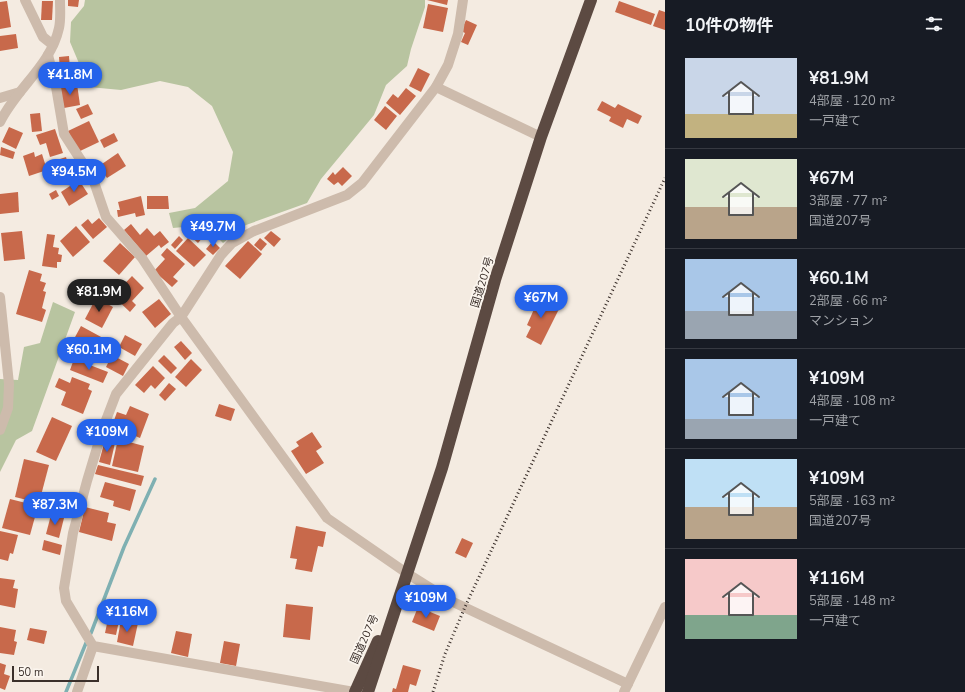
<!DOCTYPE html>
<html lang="ja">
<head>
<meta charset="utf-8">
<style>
	:root { --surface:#171b24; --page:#20242c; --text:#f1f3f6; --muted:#9ea1a6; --line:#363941; --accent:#2563eb }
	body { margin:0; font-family:"Nunito Sans","Noto Sans JP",sans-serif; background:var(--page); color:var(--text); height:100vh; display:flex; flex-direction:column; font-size:15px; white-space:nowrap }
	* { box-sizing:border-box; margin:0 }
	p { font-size:13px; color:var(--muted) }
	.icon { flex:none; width:22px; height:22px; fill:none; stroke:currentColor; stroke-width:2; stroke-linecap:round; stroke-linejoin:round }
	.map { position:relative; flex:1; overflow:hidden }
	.drawer { display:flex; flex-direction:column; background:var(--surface); width:300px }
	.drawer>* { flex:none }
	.scale { position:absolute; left:12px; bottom:10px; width:87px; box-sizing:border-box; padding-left:4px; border:2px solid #3b302b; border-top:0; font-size:11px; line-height:14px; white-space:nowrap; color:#3b302b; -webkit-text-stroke:3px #fbf5ee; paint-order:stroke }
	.price { position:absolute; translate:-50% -34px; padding:0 9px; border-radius:14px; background:var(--accent); color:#fff; font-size:13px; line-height:26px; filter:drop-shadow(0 1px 2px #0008) }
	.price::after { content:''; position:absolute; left:50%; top:24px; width:12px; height:9px; margin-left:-6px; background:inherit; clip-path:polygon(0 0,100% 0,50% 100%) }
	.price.selected { background:#222; color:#fff }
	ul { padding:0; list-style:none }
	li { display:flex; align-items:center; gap:12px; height:100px; padding:0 20px }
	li+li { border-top:1px solid var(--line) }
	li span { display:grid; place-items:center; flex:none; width:112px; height:80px; border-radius:0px; color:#555 }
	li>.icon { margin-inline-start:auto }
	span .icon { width:48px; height:48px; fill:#fffc; stroke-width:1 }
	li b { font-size:17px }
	h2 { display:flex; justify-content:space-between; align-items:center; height:48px; padding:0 20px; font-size:17px }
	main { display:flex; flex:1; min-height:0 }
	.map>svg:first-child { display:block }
</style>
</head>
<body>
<main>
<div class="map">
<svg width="665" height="692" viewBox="0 0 665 692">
	<rect width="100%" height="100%" fill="#f4ebe1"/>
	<g fill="#b8c4a0">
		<path d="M85 0H425V7L411 49 407 66 386 85 374 115 321 179 307 203 246 225 223 243 205 225 173 228 169 213 195 208 228 181 233 152 212 106 188 87 160 81 121 90 89 87 70 42 71 22 84 6Z"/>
		<path d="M53 302 75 312 32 431 16 440 0 472V379L18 380 24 347 40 343Z"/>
	</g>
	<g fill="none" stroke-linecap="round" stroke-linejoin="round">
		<g stroke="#7fb0b2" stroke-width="3.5">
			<path d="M91 633 124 547 155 479"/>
			<path d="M66 692 86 643"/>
		</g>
	</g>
	<g fill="#c8694b">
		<path d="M68 0H79L78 7 68 6Z"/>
		<path d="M427 0H448L447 5Z"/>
		<path d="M7 1 11 27 0 29V2Z"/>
		<path d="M42 1H53L52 20H41Z"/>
		<path d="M619 1 655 14 651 25 615 12Z"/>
		<path d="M428 4 448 8 443 32 423 28Z"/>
		<path d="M659 10 665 12V30L653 26Z"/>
		<path d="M466 20 477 25 468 45 461 42 465 33 461 31Z"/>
		<path d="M16 34 18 48 0 51V36Z"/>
		<path d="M69 56 70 70 60 71 59 57Z"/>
		<path d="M418 68 430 74 421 92 409 86Z"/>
		<path d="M77 84 80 105 64 108 60 87Z"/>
		<path d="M406 88 416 96 400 115 386 103 393 94 398 98Z"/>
		<path d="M602 101 615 108 618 104 642 116 638 124 627 119 623 128 609 121 611 117 597 110Z"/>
		<path d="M88 104 93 114 81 119 76 109Z"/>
		<path d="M385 106 397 116 386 130 374 120Z"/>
		<path d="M40 113 42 131 32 132 30 114Z"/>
		<path d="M89 121 99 142 78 152 68 131Z"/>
		<path d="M9 127 23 133 16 149 2 142Z"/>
		<path d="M55 129 63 153 50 157 46 143 40 145 36 135Z"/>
		<path d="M114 133 118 141 104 148 100 140Z"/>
		<path d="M1 147 15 152 13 159 0 155Z"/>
		<path d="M34 152 35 157 42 154 47 170 29 176 23 156Z"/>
		<path d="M118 153 126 166 107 178 99 166Z"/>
		<path d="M66 157 71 175 57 179 51 162Z"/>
		<path d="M343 167 352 176 342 186 338 182 334 185 327 179 333 172 335 175Z"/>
		<path d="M79 180 88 194 69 206 61 192Z"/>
		<path d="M56 190 59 196 52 200 49 194Z"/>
		<path d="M18 192 19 212 0 214V194Z"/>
		<path d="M141 196 145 215 136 217 135 213 118 217 117 210H120L118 202Z"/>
		<path d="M147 196H168L169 209H147Z"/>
		<path d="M99 218 107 227 93 239 81 225 88 219 92 224Z"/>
		<path d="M131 224 140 235 147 228 154 236 160 231 169 242 161 248 159 245 146 256 124 230Z"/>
		<path d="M76 226 90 242 73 257 60 241Z"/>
		<path d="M194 229 203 237 198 243 189 235Z"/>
		<path d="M22 231 25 259 4 261 1 233Z"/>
		<path d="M271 231 281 239 274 247 264 238Z"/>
		<path d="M47 234 55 235 53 247 59 248 58 254 62 255 61 262H57V268L42 266Z"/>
		<path d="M179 236 183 240 175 249 171 245Z"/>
		<path d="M188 238 206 255 194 267 176 251Z"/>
		<path d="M260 238 267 244 261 251 254 245Z"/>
		<path d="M213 241 220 248 213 255 206 249Z"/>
		<path d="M248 241 262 254 240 279 225 266Z"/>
		<path d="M120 243 135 257 119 275 103 261Z"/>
		<path d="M167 248 185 264 173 277 178 281 172 287 154 271 165 259 161 255Z"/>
		<path d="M29 270 42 274 40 281 46 283 43 291 46 292 42 308 46 310 42 322 16 314Z"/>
		<path d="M132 276 144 288 132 301 136 305 130 312 113 296Z"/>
		<path d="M534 294 560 307 541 345 526 337 531 327 527 325 535 307 529 304Z"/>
		<path d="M96 298 113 307 102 328 85 319Z"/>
		<path d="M159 299 171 314 155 328 142 312Z"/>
		<path d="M81 326 103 338 97 348 93 347 87 359 68 350Z"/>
		<path d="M125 335 142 344 135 356 119 347Z"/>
		<path d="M181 341 192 353 185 360 174 347Z"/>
		<path d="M112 355 129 364 123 376 106 367Z"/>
		<path d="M164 355 177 368 171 374 158 361Z"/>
		<path d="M74 359 108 372 103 383 70 370Z"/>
		<path d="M191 359 202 370 186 387 175 377Z"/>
		<path d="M153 366 165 378 155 389 151 385 144 393 135 385Z"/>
		<path d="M72 377 90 384 88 389 92 391 83 414 61 405 66 392 55 387 59 378 70 383Z"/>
		<path d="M169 383 176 389 165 401 159 395Z"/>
		<path d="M219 404 235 409 231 421 215 416Z"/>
		<path d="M130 406 149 414 140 438 112 426 117 412 126 415Z"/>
		<path d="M52 417 72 426 56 461 36 452Z"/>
		<path d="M312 432 322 447 316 451 324 463 306 474 291 451 299 446 296 442Z"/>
		<path d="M118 439 144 446 138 472 112 466Z"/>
		<path d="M105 440 115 443 110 465 99 462Z"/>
		<path d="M24 459 49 465 39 503 15 497Z"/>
		<path d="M98 465 144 476 141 486 95 474Z"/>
		<path d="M105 482 136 490 130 511 113 506 114 501 100 497Z"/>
		<path d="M57 494 75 499 72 512 54 507Z"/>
		<path d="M10 499 38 506 30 535 2 528Z"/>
		<path d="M85 507 109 513 107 522 116 524 112 541 79 532Z"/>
		<path d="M51 515 64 518 59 538 46 534Z"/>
		<path d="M296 526 326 532 323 547 318 546 312 572 295 569 297 559 290 558Z"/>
		<path d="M0 531 18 535 13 554 10 553 8 561 0 559Z"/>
		<path d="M462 538 473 543 466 558 455 553Z"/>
		<path d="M44 540 62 545 60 555 42 550Z"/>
		<path d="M0 578 15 580 13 588 18 589 15 608 0 605Z"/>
		<path d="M286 604 313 607 310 640 283 637Z"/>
		<path d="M418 607 440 616 434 631 412 622Z"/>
		<path d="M108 619 119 621 116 635 105 633Z"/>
		<path d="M121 620 138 623 133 646 117 642Z"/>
		<path d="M0 627 16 630 14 641 17 642 14 655 0 653Z"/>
		<path d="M30 628 47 631 44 644 27 640Z"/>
		<path d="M176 631 192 634 188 657 171 653Z"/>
		<path d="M224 641 240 644 236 666 220 663Z"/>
		<path d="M0 663 6 665 4 674 10 676 5 690 0 688Z"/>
		<path d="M403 665 421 670 416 686 410 684 408 692H392L393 688 396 689Z"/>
	</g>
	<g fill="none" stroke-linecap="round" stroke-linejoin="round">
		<g stroke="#cdbbac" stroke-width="10">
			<path d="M25 0 43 37 53 45"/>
			<path d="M48 55 56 87 64 134 93 179 106 217 142 258 181 317 327 518 408 574 451 601 628 684"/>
			<path d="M436 87 541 137"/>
			<path d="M0 98 20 92"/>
			<path d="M0 122C16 89 51 65 59 28 61 20 60 9 60 0"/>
			<path d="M0 297 9 384 8 408 0 430"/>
			<path d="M77 692 93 646"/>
			<path d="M354 692 93 646 66 601 64 588 73 533 87 481 103 428 116 394 173 323 181 317 221 255 232 243 254 231 347 195 362 183 436 87 448 65 458 34 463 0"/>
			<path d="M624 692 665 607"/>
		</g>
		<g stroke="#5c4a42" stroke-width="12">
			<path d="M355 692 378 641"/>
			<path d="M368 692 442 468 495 280 541 137 591 0"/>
		</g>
		<path stroke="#3b302b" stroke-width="3" stroke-dasharray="1 3" stroke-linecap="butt" d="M433 692 445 654 465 607 665 178"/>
	</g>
	<g text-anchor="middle" stroke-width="3.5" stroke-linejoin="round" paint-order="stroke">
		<g font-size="11" fill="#3b302b" stroke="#fbf5ee">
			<text transform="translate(482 282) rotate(-73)" y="4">国道207号</text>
			<text transform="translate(364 639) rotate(-66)" y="4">国道207号</text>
		</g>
	</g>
</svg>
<div class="scale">50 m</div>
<b class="price" style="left:70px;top:96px">¥41.8M</b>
<b class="price" style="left:74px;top:193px">¥94.5M</b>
<b class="price" style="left:213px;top:248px">¥49.7M</b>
<b class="price selected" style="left:99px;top:313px">¥81.9M</b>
<b class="price" style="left:541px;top:319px">¥67M</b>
<b class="price" style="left:89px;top:371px">¥60.1M</b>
<b class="price" style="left:107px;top:453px">¥109M</b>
<b class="price" style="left:55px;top:526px">¥87.3M</b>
<b class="price" style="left:426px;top:619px">¥109M</b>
<b class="price" style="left:127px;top:633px">¥116M</b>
</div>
<section class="drawer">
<h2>10件の物件<svg class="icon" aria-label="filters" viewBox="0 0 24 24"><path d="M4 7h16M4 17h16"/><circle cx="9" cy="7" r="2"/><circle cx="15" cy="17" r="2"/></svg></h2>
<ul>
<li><span style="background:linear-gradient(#c9d6e8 70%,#c2b280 0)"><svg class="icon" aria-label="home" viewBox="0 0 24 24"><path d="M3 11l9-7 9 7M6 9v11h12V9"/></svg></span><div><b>¥81.9M</b><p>4部屋 · 120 m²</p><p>一戸建て</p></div></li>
<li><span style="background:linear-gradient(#dfe7d0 60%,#b9a48a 0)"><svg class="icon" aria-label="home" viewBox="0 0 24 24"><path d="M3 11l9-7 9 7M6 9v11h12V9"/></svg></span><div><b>¥67M</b><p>3部屋 · 77 m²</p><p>国道207号</p></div></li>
<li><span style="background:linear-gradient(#a9c7e8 65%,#9aa5b1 0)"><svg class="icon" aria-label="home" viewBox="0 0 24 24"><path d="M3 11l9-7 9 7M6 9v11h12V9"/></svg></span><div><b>¥60.1M</b><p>2部屋 · 66 m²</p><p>マンション</p></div></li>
<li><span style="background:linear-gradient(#a9c7e8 75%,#9aa5b1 0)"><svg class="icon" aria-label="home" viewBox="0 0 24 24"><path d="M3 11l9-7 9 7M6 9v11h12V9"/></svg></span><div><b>¥109M</b><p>4部屋 · 108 m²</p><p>一戸建て</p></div></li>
<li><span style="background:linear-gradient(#bfe0f5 60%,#b9a48a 0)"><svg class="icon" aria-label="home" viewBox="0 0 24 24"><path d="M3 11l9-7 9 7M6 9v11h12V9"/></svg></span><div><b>¥109M</b><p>5部屋 · 163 m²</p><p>国道207号</p></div></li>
<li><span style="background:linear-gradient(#f6c9c9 70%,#7fa58c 0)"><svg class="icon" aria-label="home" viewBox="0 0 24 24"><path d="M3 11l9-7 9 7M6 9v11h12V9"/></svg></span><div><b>¥116M</b><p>5部屋 · 148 m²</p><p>一戸建て</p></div></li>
</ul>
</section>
</main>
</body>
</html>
